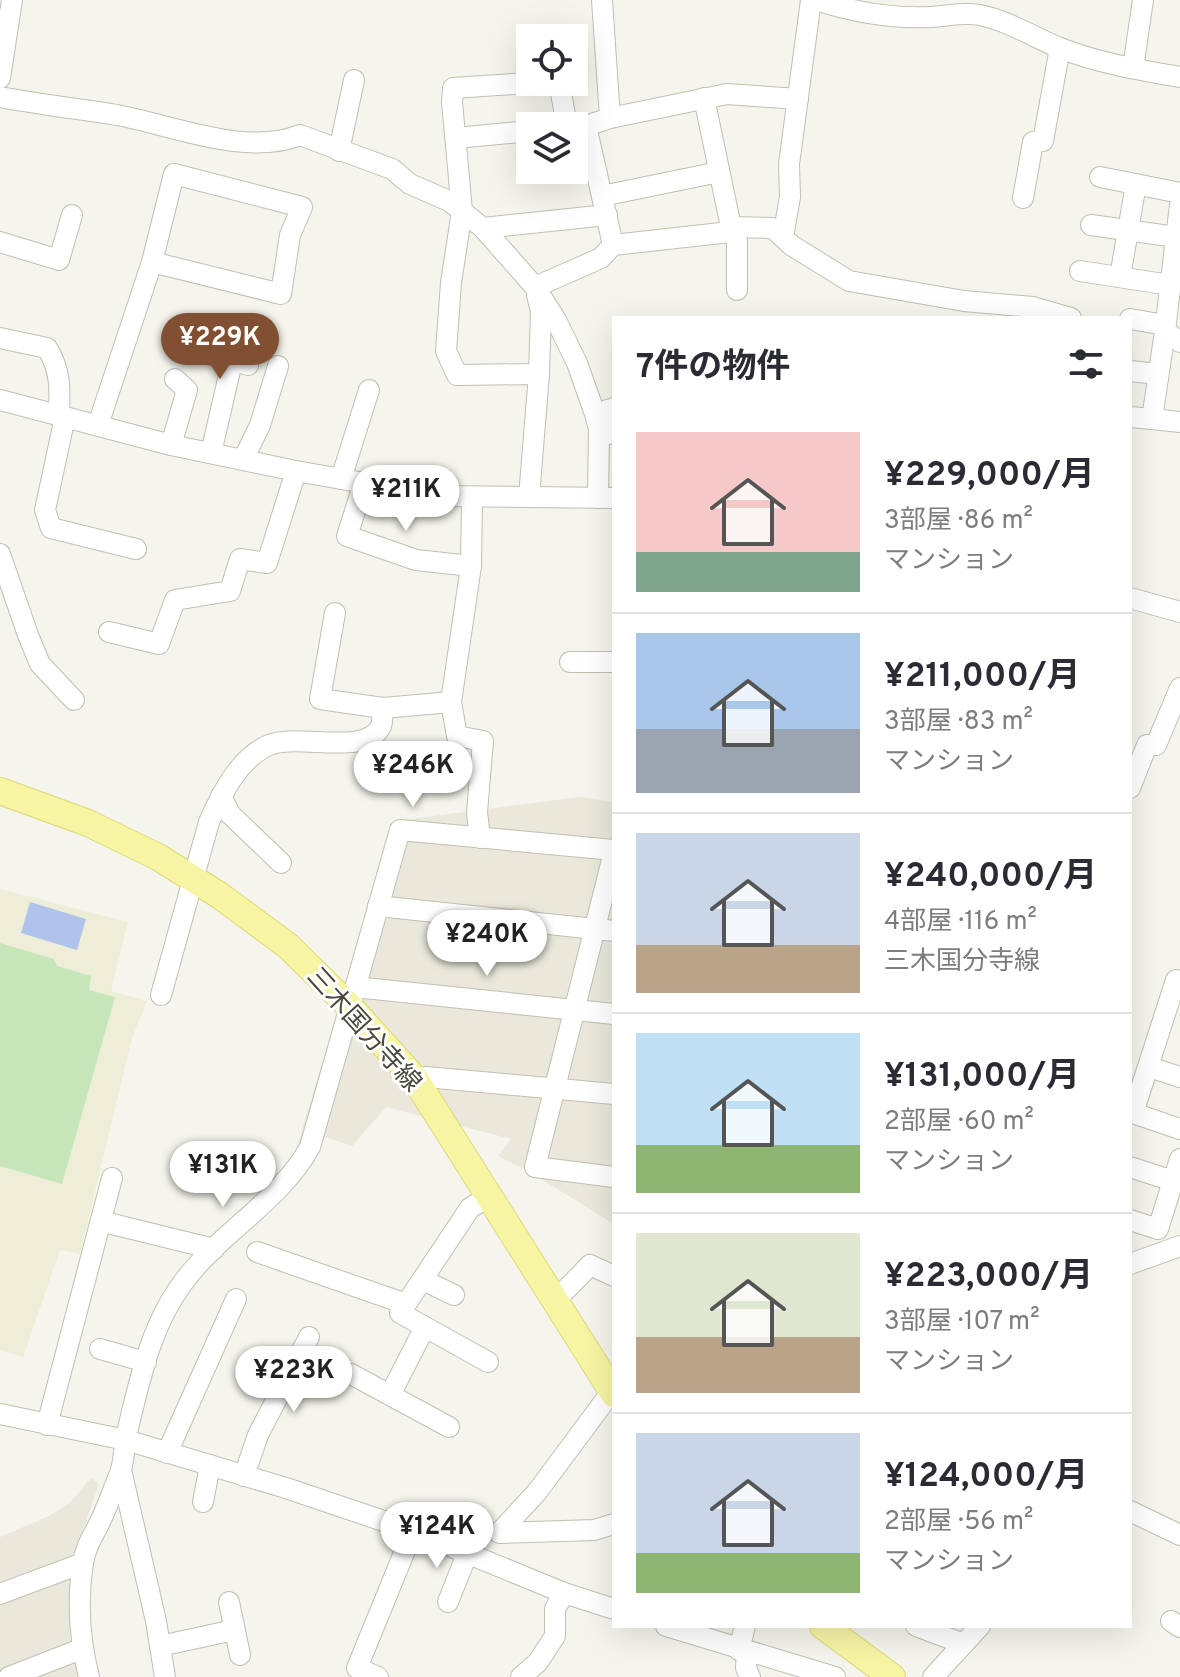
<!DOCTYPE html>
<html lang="ja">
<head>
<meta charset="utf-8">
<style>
	:root { --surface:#fff; --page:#f7f7f7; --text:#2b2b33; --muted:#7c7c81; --line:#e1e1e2; --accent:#814f31 }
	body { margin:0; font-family:Overpass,"Noto Sans JP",sans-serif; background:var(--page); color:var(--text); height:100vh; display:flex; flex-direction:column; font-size:30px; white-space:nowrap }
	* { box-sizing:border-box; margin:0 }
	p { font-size:26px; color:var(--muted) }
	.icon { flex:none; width:44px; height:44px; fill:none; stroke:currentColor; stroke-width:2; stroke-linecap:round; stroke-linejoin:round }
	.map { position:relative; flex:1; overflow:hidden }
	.sheet { position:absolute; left:612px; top:316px; width:520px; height:1312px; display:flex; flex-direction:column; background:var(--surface); border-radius:0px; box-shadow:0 8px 32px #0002 }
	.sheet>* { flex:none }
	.tools { position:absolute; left:516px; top:24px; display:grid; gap:16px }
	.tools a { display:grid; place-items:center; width:72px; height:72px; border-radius:0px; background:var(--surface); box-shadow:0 8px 32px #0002; font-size:40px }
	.price { position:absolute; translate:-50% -68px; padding:0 18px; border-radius:28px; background:#fff; color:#222; font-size:26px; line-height:52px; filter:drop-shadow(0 2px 4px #0008) }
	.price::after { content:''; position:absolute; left:50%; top:48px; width:24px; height:18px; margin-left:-12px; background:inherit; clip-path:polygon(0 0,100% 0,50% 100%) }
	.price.selected { background:var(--accent); color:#fff }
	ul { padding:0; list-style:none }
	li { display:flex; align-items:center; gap:24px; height:200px; padding:0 24px }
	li+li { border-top:2px solid var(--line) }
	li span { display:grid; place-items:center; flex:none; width:224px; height:160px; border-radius:0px; color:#555 }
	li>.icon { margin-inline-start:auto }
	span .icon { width:96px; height:96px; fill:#fffc; stroke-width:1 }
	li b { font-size:34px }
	h2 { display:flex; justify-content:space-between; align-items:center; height:96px; padding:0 24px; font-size:34px }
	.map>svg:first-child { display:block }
</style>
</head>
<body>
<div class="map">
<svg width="1180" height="1677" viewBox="0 0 1180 1677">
	<rect width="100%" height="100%" fill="#f5f5ed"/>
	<g fill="#e9e8db">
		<path d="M579 797 614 802V1224L528 1171 498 1156 511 1139 386 1107 352 1146 318 1135 295 1153 395 821Z"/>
		<path d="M91 1478 99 1484 73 1559 70 1641 78 1677H0V1537L47 1517 70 1503Z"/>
	</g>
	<path fill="#ededd8" d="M0 889 128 922 111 991 147 1001 132 1038 80 1254 60 1250 23 1357 0 1350Z"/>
	<path fill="#c6e6b9" d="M0 943 54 959 57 966 91 976 89 990 115 997 62 1184 0 1166Z"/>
	<path fill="#afc3ec" d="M30 902 86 919 77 950 21 933Z"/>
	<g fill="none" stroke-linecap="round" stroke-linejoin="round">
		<g stroke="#c0bfb0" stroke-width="22">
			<g id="minor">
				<path d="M602 0 610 118"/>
				<path d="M816 0C853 12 891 19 931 17 948 16 963 12 980 15 1009 21 1033 37 1060 48 1098 63 1140 70 1180 77"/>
				<path d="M1133 68 1143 0"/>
				<path d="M0 78 12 0"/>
				<path d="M559 82 567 126"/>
				<path d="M0 97C39 104 78 109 117 115 172 125 246 157 300 135L392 169 410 184 449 201 483 228 535 287 556 320 577 363 595 414 599 429 598 498"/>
				<path d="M586 126 613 245 730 232 731 227 704 98"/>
				<path d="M574 127 586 126 610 118 727 94 798 99"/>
				<path d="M456 138 530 131"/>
				<path d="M339 151 354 80"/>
				<path d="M1100 177 1180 193"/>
				<path d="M602 196 719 172"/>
				<path d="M1023 198 1033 142 1043 141 1060 48"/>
				<path d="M1180 205 1165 331 1180 342"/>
				<path d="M1091 225 1176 237"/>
				<path d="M731 227 773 228 791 245 849 281 964 301 1033 307 1071 318"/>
				<path d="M483 228 607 215"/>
				<path d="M730 232 737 240V290"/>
				<path d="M783 237 790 197 789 164 811 0"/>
				<path d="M0 242 59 260 72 215"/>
				<path d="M1080 271 1170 285"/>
				<path d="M1120 277 1136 184"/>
				<path d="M535 287 601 258 613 245"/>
				<path d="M537 295 541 312 539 374 457 375 446 351 451 283 462 211 452 102 453 88 544 82"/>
				<path d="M1130 319 1165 325"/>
				<path d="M1165 331 1152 419 1180 422"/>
				<path d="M0 338 47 348C61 370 60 390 59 415"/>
				<path d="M204 353 248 365"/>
				<path d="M1130 371 1158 374"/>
				<path d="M0 400 171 445 296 471 438 496 614 498"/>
				<path d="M65 417 45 510 51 528 136 549"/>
				<path d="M1130 417 1152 419"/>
				<path d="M98 425 152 262 174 174 302 207 290 235 281 294 152 262"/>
				<path d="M608 434 605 411 614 408"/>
				<path d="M171 445 187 390 175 379"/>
				<path d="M211 453 232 362"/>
				<path d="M244 458 260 425 278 366"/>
				<path d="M341 479 369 390"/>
				<path d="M364 483 347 536 416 560 471 566"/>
				<path d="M529 497 539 374"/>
				<path d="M0 554 28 635 40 664 74 700"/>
				<path d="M1130 598 1180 612"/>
				<path d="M335 613 320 699 383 708 451 702 457 736 483 741 477 812 480 838"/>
				<path d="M109 632 159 644 175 600 230 591 240 559 267 563 296 471"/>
				<path d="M570 662H614"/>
				<path d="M451 702 471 566 472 497"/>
				<path d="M1130 788 1147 745H1156L1180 688"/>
				<path d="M221 796 230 814 281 863"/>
				<path d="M614 852 535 1167 614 1177"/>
				<path d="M378 906 614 931"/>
				<path d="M355 987 614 1014"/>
				<path d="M161 995 209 822C222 793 239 758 269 745 297 733 367 757 381 726 383 721 382 713 383 708"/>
				<path d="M1149 1067 1180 1077"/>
				<path d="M415 1079 426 1077 614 1094"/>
				<path d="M1130 1112 1180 1129"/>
				<path d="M1133 1113 1176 980"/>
				<path d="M1130 1167 1173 1181"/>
				<path d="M1130 1220 1158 1229 1180 1159"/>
				<path d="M108 1223 214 1249"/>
				<path d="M257 1252 406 1304"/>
				<path d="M1130 1264 1180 1246"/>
				<path d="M423 1280 454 1295"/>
				<path d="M555 1301 590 1265 614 1276"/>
				<path d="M100 1349 146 1362"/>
				<path d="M488 1362 400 1313 470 1208 490 1196"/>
				<path d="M351 1374 449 1427"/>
				<path d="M612 1391 537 1492 499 1533 594 1530 614 1524"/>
				<path d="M390 1395 425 1327"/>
				<path d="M0 1414 126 1440 286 1488 413 1531 564 1593 614 1609"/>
				<path d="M47 1425 112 1178"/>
				<path d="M167 1453 236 1299"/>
				<path d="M121 1470 156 1621 165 1677"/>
				<path d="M244 1476 258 1435 309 1337"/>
				<path d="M203 1502 210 1465"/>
				<path d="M1130 1511 1180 1535"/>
				<path d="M0 1594 83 1563"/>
				<path d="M229 1602 240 1655"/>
				<path d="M448 1602 467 1554"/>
				<path d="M1171 1621 1180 1627"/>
				<path d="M666 1626 835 1677"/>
				<path d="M916 1626 964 1644"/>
				<path d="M160 1646 234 1630"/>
				<path d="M739 1650 745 1626"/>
				<path d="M747 1652 746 1668 750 1677"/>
				<path d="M9 1677 81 1649"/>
				<path d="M89 1677C80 1641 77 1600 83 1563 86 1546 92 1538 99 1524 107 1508 113 1490 120 1473 124 1462 124 1449 126 1437 139 1383 150 1325 185 1280 222 1231 280 1201 310 1147L400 830 614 850"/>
				<path d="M378 1677 357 1668 413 1531"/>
				<path d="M521 1677 538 1662 555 1636V1609L564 1593"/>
				<path d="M933 1677 980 1626"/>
			</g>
		</g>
		<g stroke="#dcd874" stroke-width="28">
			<g id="major">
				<path d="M0 791 88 823 158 857 219 895 288 946 350 1007 415 1079 614 1394"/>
				<path d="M823 1626 892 1677"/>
			</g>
		</g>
		<use href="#minor" stroke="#fff" stroke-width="20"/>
		<use href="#major" stroke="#f7f5a4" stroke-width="26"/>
	</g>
	<g text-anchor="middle" stroke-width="6" stroke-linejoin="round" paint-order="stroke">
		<g font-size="26" fill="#49483a" stroke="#fff">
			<text transform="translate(365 1029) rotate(48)" y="9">三木国分寺線</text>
		</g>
	</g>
</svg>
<div class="tools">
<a><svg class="icon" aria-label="locate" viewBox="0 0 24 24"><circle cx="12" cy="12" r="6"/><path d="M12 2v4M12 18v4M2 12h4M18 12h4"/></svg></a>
<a><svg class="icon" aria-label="layers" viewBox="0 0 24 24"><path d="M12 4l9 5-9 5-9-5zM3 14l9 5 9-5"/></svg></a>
</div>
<b class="price selected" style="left:220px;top:381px">¥229K</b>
<b class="price" style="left:406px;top:533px">¥211K</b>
<b class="price" style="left:413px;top:809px">¥246K</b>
<b class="price" style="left:487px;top:978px">¥240K</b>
<b class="price" style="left:223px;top:1209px">¥131K</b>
<b class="price" style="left:294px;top:1414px">¥223K</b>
<b class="price" style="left:437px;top:1570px">¥124K</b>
<section class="sheet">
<h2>7件の物件<svg class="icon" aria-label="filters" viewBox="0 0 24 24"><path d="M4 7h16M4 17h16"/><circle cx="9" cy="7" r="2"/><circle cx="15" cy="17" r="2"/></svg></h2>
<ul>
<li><span style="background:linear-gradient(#f6c9c9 75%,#7fa58c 0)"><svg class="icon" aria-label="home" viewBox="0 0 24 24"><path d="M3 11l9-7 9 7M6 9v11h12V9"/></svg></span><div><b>¥229,000/月</b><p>3部屋 · 86 m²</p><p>マンション</p></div></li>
<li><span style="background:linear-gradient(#a9c7e8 60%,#9aa5b1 0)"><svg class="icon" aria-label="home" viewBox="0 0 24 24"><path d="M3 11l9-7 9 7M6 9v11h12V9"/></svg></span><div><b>¥211,000/月</b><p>3部屋 · 83 m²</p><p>マンション</p></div></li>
<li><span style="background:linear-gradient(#c9d6e8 70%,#b9a48a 0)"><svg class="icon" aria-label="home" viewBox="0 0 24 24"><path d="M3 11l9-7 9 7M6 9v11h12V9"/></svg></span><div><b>¥240,000/月</b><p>4部屋 · 116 m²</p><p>三木国分寺線</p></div></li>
<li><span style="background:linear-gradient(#bfe0f5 70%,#8fb573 0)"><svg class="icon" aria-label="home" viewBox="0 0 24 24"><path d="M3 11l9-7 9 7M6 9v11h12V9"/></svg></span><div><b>¥131,000/月</b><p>2部屋 · 60 m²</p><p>マンション</p></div></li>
<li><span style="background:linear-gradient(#dfe7d0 65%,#b9a48a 0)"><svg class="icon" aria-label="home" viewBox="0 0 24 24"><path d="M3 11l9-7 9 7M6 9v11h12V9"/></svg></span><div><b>¥223,000/月</b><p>3部屋 · 107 m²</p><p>マンション</p></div></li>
<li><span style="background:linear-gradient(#c9d6e8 75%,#8fb573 0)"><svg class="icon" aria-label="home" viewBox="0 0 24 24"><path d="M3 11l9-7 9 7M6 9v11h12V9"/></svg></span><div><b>¥124,000/月</b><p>2部屋 · 56 m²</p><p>マンション</p></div></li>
</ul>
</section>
</div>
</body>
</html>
